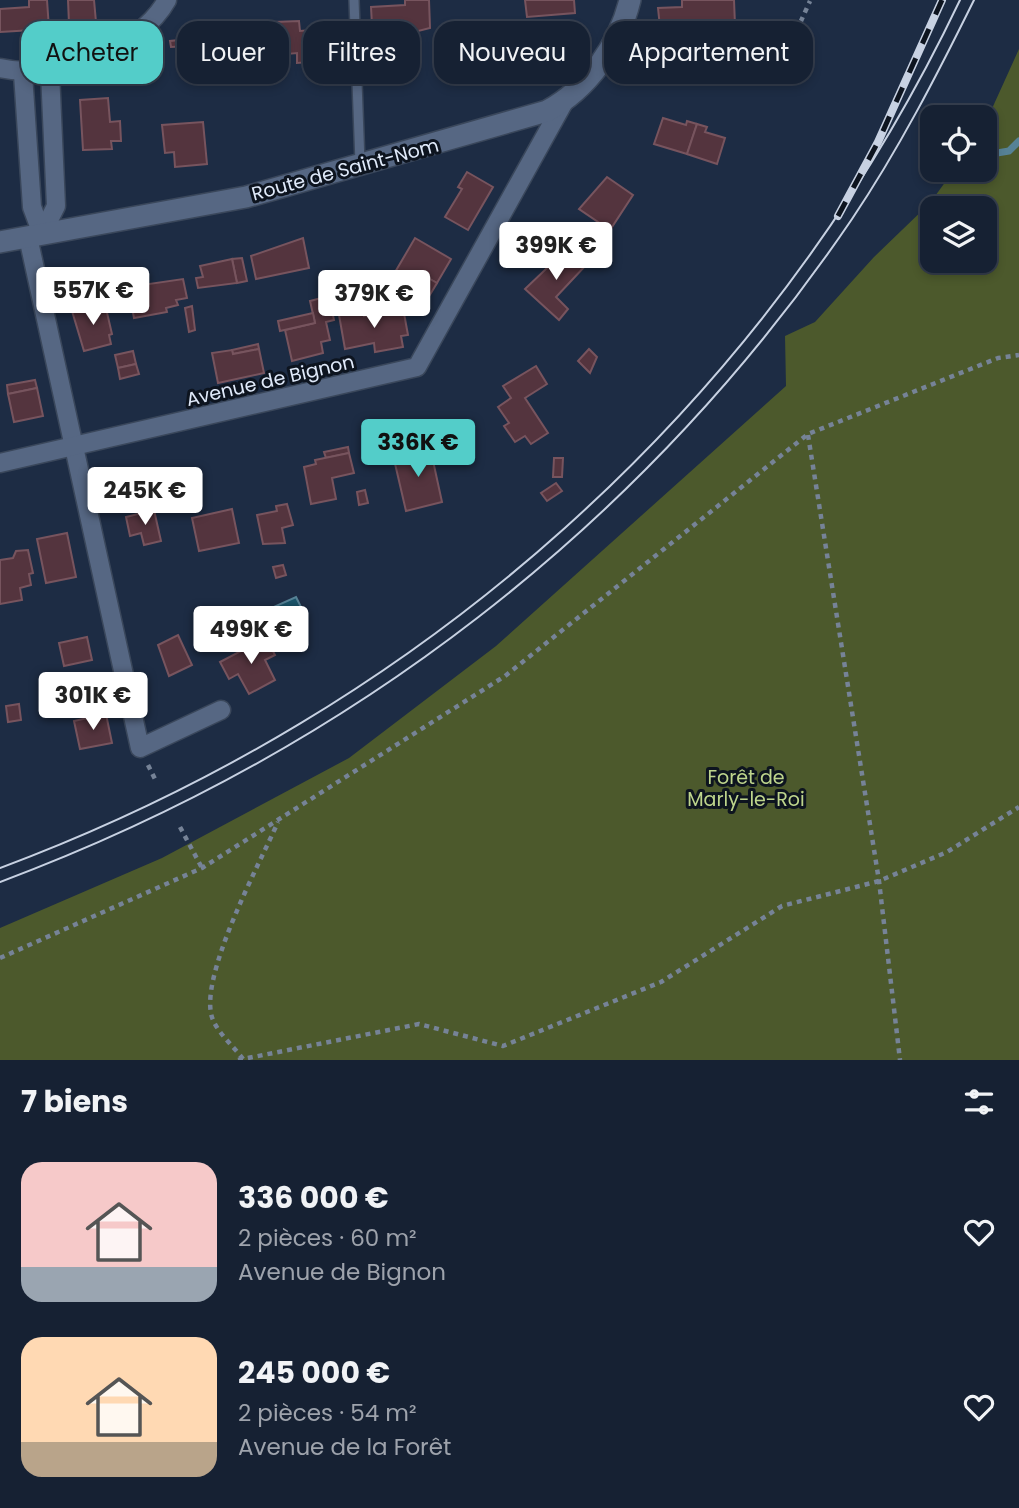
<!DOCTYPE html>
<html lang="fr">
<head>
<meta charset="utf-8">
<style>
	:root { --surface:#162133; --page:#232e3f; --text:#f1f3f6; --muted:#9ea3ac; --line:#353e4e; --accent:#53cdc9 }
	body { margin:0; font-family:Poppins,sans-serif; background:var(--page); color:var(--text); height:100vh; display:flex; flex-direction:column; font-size:26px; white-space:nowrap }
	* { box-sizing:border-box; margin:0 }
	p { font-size:23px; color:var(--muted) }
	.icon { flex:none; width:38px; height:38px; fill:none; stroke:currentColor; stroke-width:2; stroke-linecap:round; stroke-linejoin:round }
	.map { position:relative; height:1060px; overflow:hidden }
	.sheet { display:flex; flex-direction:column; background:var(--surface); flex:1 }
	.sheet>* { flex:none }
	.hud { position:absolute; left:21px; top:21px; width:978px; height:63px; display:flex; gap:14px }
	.tools { position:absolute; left:920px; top:105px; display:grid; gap:14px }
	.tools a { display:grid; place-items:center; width:77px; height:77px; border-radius:14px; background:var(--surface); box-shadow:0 4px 10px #0003,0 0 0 2px var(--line); font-size:35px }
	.price { position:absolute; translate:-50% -60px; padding:0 16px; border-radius:7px; background:#fff; color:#222; font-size:23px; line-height:46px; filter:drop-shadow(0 2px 4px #0008) }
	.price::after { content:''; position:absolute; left:50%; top:42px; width:21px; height:16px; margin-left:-10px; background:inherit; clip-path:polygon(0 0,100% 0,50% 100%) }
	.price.selected { background:var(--accent); color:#111 }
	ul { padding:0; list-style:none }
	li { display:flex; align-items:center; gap:21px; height:175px; padding:0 21px }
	li span { display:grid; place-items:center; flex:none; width:196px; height:140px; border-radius:21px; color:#555 }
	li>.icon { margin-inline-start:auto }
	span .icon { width:84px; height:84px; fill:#fffc; stroke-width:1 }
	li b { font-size:30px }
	h2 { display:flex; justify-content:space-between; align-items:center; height:84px; padding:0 21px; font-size:30px }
	.chip { padding:0 24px; border-radius:21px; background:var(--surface); box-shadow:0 4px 10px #0003,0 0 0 2px var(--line); font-size:24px; line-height:63px }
	.chip.selected { background:var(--accent); color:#111 }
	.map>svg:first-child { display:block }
</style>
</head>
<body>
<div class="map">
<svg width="1019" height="1060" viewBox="0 0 1019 1060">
	<rect width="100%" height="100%" fill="#1d2c44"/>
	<path fill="#4c592c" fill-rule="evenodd" d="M1019 49V1060H0V928L162 858 349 758 496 646 786 386 785 336 815 322 874 257 930 203 954 170H985V124ZM933 208H985V261H933Z"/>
	<path fill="#1b556b" stroke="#568296" stroke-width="2" d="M296 597 303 611 273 625 267 610Z"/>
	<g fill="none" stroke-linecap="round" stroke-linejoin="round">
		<path stroke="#568296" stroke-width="7" d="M985 155 1009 151 1019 141"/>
	</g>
	<g fill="#54343e" stroke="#77545e" stroke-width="2">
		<path d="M29 0H47L49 29 0 32V9L29 7Z"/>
		<path d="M68 0H94L96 22 69 24Z"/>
		<path d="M405 0H429L430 28 414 32 413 40 394 41V45L397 44 395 60 374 61 371 7 405 5Z"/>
		<path d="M525 0H574L575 13 527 17Z"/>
		<path d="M682 0H734L735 25 696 27V33L661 37 658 8 682 7Z"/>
		<path d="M299 21 300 31 323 29 324 61 297 63V53L276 55 274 22Z"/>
		<path d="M257 23 260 65 234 66 227 25Z"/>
		<path d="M548 28 549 50 528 52 526 30Z"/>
		<path d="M509 31 513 69 466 73 464 53 477 52V46L494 45 492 33Z"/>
		<path d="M189 39 190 46 171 47 170 41Z"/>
		<path d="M341 43 343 64 325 65 324 44Z"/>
		<path d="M108 98 110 122 120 121 121 141H111L112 149 83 150 80 100Z"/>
		<path d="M663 118 686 125 687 121 697 124 687 154 654 144Z"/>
		<path d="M203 122 207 164 175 167 174 152 165 153 162 125Z"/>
		<path d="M697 124 707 127 705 132 725 138 717 164 687 154Z"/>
		<path d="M467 172 493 187 468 230 445 217 462 189 458 187Z"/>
		<path d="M607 177 633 195 610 230 579 209Z"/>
		<path d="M303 238 309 268 256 279 251 256Z"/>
		<path d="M415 238 451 259 437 283 419 273 411 284 394 274Z"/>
		<path d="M569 247 587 264 556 297 568 309 559 320 525 289Z"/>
		<path d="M242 258 247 281 237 283 232 259Z"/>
		<path d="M232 259 237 283 198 288 196 278 203 277 200 266Z"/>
		<path d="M419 273 437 283 425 303 406 292Z"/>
		<path d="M183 279 187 298 176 300 178 305 166 308 167 312 134 318 128 287Z"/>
		<path d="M329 296 334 320 326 322 330 340 321 342 323 353 292 361 285 330 315 323 310 301Z"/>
		<path d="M385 302 398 309 364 316 362 306Z"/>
		<path d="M105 304 112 334 109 335 111 344 84 351 72 311Z"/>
		<path d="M192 306 195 330 189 332 185 308Z"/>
		<path d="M403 308 408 335 401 336 403 347 375 352 374 343 345 349 339 315 363 311 364 316Z"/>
		<path d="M313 313 315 323 280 331 278 321Z"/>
		<path d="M258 344 259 349 233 354 232 350Z"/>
		<path d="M259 349 264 373 218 383 212 353 232 350 233 354Z"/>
		<path d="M589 349 597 357 590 373 578 361Z"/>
		<path d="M133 351 136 364 118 368 115 355Z"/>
		<path d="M136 364 139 374 120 379 118 368Z"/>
		<path d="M536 366 547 384 525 398 548 433 531 444 525 436 515 442 504 426 509 423 498 407 511 398 503 386Z"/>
		<path d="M35 380 37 388 8 394 7 385Z"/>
		<path d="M37 388 43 416 14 422 8 394Z"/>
		<path d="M348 447 349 453 326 458 324 452Z"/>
		<path d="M430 447 442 502 406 511 393 455Z"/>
		<path d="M349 453 354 473 332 478 336 499 311 504 304 467 316 464 315 460Z"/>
		<path d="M554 458H563L562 477H553Z"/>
		<path d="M556 483 562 491 547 501 541 493Z"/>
		<path d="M365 490 368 503 359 505 357 492Z"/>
		<path d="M287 504 293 525 282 528 285 543 263 544 257 515 277 511 276 506Z"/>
		<path d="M232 509 239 543 199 551 192 518Z"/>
		<path d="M154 510 161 541 144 545 141 533 130 536 126 517Z"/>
		<path d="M67 533 76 577 46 583 37 539Z"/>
		<path d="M28 550 33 573 29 574 31 585 20 588 22 600 0 604V560L13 558 16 551Z"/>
		<path d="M283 565 286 575 276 578 273 567Z"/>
		<path d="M178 635 192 665 169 676 158 645Z"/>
		<path d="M87 637 92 660 64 666 59 643Z"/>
		<path d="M266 638 275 655 265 660 275 680 249 694 238 674 229 679 220 662Z"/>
		<path d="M19 704 21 720 8 722 6 706Z"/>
		<path d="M106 714 112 743 80 749 74 721Z"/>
	</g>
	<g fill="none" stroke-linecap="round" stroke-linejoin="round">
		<g stroke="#3a475b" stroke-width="12">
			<path id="service" d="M354 0 360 163"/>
		</g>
		<g stroke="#3a475b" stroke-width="21">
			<g id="minor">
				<path d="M0 68C54 81 139 50 167 0"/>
				<path d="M23 74 32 207 42 234"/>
				<path d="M42 234 56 206 50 72"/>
				<path d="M28 237 140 748 221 710"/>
				<path d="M0 463 417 367 564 102"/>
			</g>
		</g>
		<g stroke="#3a475b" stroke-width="24">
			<path id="tertiary" d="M0 242 246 197 547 111C588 89 619 45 630 0"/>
		</g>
		<g stroke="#768397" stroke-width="4.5" stroke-dasharray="5 5" stroke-linecap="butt">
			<path d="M618 75 801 21 810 1"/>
			<path d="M808 435 879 881 900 1060"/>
			<path d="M148 765 155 779"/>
			<path d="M180 827 202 868"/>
			<path d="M0 958 202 868 505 676 808 434 998 358 1019 355"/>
			<path d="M243 1059C234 1047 219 1034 213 1020 196 981 260 863 278 822"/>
			<path d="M238 1060 419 1024 503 1046 661 982 782 906 879 881 947 852 1019 807"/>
		</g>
		<use href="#service" stroke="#566783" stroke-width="9"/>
		<use href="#minor" stroke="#566783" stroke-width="18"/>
		<use href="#tertiary" stroke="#566783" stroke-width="21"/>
		<g stroke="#c7d1e2" stroke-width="2">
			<path d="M0 868C421 711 766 407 960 0"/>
			<path d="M0 882C348 752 643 527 852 219 899 149 937 75 974 0"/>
		</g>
		<g stroke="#c7d1e2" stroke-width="8">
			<path id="rail" d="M838 216 878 142 942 0"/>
		</g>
		<use href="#rail" stroke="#0d141f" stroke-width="5" stroke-dasharray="16" stroke-linecap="butt"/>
	</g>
	<g text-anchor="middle" stroke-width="6" stroke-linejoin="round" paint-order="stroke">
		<g font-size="19" fill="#e0eafa" stroke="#0d141f">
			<text transform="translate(345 169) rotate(-15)" y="7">Route de Saint-Nom</text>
			<text transform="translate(270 380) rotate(-13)" y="7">Avenue de Bignon</text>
		</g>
		<g font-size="19" fill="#bed58c" stroke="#0d141f">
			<text x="746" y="784">Forêt de<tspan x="746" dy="22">Marly-le-Roi</tspan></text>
		</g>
	</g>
</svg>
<div class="tools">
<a><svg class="icon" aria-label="locate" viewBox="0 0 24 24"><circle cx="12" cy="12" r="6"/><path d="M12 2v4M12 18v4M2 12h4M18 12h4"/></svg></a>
<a><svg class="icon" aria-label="layers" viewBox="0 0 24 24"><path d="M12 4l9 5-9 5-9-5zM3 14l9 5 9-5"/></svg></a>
</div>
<b class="price" style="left:556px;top:282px">399K €</b>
<b class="price" style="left:93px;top:327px">557K €</b>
<b class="price" style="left:374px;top:330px">379K €</b>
<b class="price selected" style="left:418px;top:479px">336K €</b>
<b class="price" style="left:145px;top:527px">245K €</b>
<b class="price" style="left:251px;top:666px">499K €</b>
<b class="price" style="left:93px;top:732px">301K €</b>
<div class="hud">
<a class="chip selected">Acheter</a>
<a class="chip">Louer</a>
<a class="chip">Filtres</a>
<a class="chip">Nouveau</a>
<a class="chip">Appartement</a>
</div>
</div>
<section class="sheet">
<h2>7 biens<svg class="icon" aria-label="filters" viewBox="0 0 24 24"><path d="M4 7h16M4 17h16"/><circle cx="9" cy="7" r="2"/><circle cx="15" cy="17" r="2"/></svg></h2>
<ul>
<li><span style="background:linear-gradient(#f6c9c9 75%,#9aa5b1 0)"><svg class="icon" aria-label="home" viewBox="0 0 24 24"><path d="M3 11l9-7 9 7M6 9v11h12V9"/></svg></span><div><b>336 000 €</b><p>2 pièces · 60 m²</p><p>Avenue de Bignon</p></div><svg class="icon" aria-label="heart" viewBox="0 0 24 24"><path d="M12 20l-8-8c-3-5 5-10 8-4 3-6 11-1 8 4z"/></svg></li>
<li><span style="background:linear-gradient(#ffd9b3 75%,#b9a48a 0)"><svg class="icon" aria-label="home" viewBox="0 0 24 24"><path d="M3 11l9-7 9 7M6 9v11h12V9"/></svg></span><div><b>245 000 €</b><p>2 pièces · 54 m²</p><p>Avenue de la Forêt</p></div><svg class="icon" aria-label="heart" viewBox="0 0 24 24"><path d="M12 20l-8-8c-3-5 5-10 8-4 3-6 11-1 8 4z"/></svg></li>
</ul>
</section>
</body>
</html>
